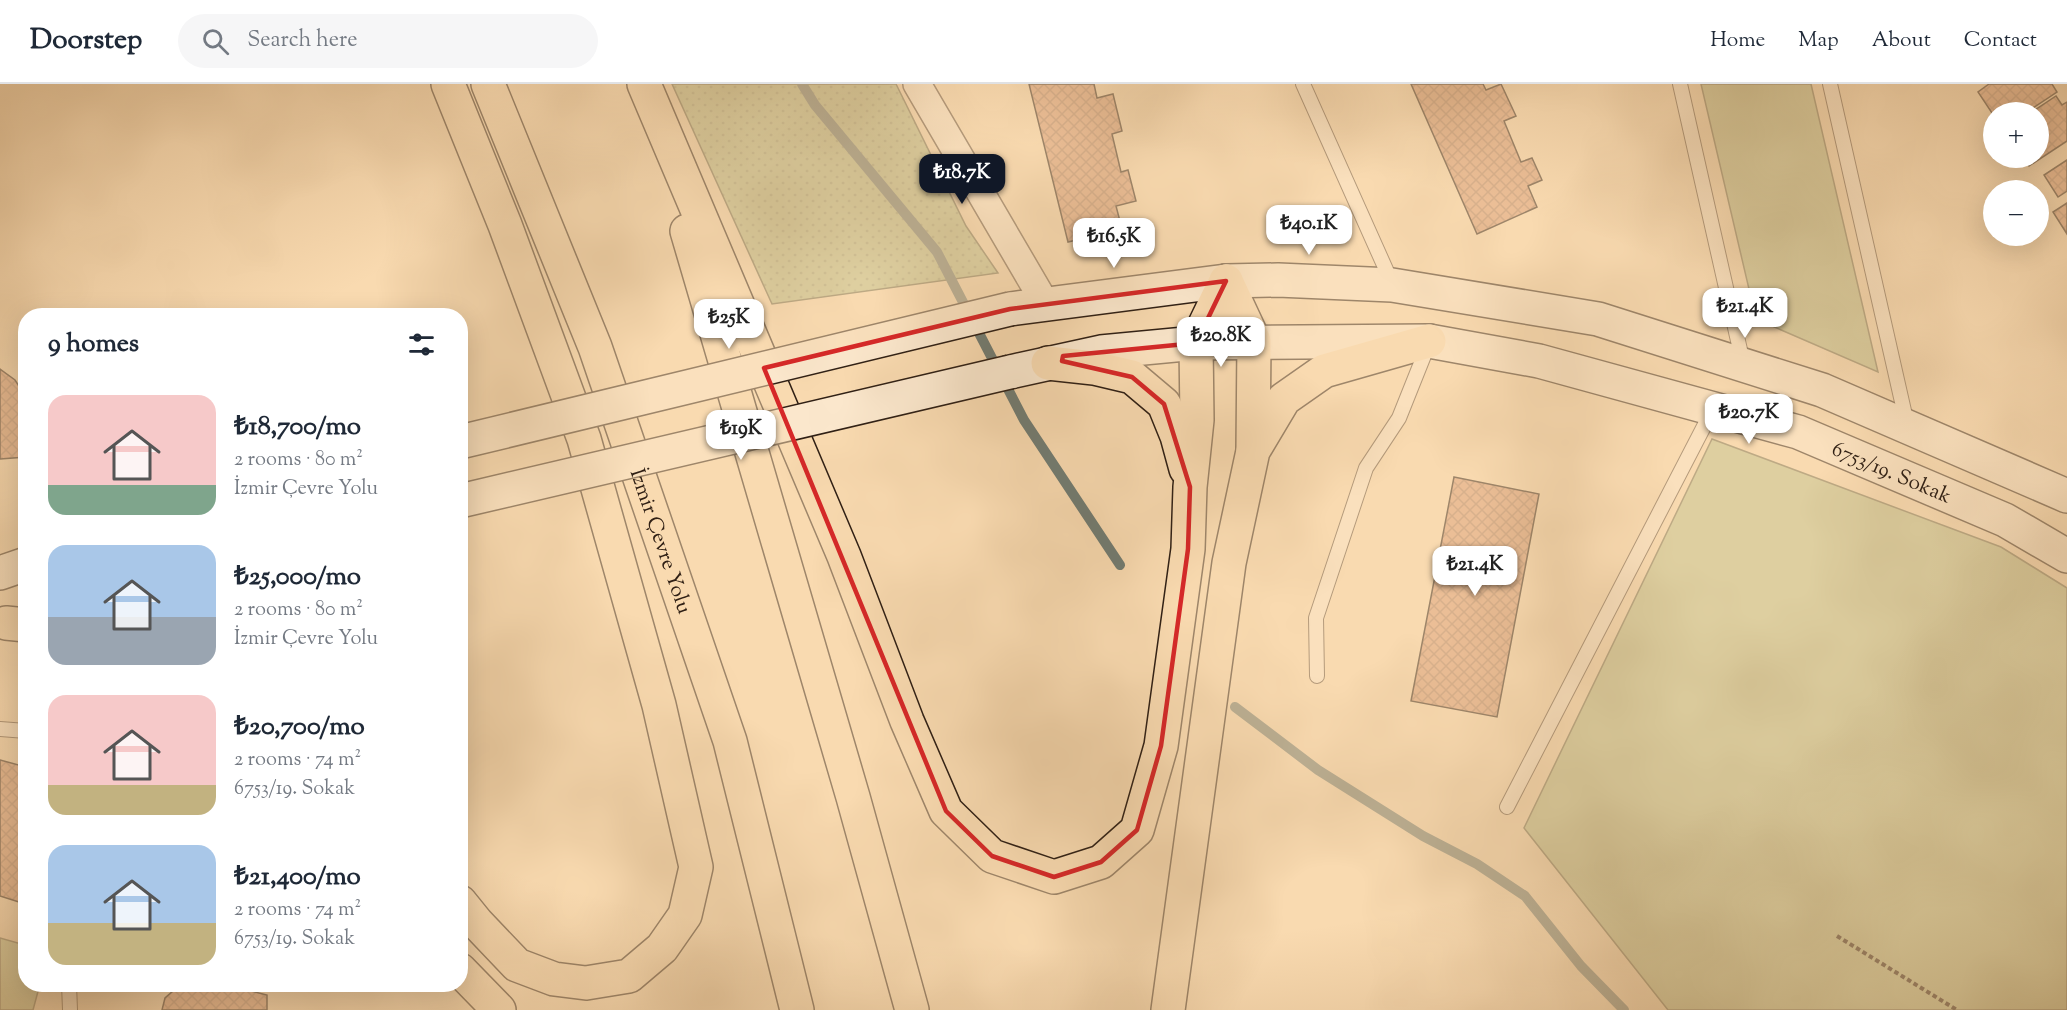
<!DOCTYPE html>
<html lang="en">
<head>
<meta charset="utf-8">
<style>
	:root { --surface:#fff; --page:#f6f6f7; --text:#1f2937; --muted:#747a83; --line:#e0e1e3; --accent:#111827 }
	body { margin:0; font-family:"Sorts Mill Goudy",serif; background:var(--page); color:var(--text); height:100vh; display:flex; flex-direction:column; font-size:22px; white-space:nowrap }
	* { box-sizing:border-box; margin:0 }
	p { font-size:20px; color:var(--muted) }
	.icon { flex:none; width:33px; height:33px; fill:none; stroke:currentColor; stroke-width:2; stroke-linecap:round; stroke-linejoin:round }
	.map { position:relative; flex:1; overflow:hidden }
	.drawer { position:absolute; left:18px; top:224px; width:450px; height:684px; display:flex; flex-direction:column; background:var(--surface); border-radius:24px; box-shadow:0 6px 24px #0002 }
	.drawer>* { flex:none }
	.fabs { position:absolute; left:1983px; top:18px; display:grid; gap:12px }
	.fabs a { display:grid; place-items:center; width:66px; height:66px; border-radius:50%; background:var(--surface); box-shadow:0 6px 24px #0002; font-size:30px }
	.price { position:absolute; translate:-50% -51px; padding:0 14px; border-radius:12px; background:#fff; color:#222; font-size:20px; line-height:39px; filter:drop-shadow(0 2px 3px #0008) }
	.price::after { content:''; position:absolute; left:50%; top:36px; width:18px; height:14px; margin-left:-9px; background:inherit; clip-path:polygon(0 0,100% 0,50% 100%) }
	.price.active { background:var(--accent); color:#fff }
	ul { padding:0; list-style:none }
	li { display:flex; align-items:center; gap:18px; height:150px; padding:0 30px }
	li span { display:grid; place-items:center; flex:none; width:168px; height:120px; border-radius:18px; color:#555 }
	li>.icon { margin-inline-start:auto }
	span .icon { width:72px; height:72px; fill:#fffc; stroke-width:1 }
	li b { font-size:26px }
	h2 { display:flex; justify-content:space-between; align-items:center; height:72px; padding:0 30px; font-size:26px }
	header { display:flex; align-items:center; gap:36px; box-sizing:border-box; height:84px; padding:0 30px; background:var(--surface); border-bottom:2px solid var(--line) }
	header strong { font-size:28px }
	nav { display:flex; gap:33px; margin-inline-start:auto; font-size:21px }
	.search { width:420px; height:54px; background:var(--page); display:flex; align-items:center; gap:15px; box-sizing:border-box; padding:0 21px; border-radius:33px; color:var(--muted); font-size:22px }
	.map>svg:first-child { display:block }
</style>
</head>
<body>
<header>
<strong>Doorstep</strong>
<div class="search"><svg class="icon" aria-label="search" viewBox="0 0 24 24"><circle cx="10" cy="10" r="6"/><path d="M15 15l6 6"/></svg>Search here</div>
<nav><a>Home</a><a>Map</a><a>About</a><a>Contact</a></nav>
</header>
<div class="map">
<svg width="2067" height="926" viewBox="0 0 2067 926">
	<defs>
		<pattern id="grass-dots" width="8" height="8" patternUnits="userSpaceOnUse" patternTransform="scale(1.5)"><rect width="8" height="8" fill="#bcc08c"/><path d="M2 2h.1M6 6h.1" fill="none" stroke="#a2a578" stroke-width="1.8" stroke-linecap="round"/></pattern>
		<pattern id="building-cross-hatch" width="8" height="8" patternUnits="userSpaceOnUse" patternTransform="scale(1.5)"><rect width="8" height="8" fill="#d99b77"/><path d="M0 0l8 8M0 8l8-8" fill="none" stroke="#b07e60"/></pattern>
	</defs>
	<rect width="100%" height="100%" fill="#f9dab0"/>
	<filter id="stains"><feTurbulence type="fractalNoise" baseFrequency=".00333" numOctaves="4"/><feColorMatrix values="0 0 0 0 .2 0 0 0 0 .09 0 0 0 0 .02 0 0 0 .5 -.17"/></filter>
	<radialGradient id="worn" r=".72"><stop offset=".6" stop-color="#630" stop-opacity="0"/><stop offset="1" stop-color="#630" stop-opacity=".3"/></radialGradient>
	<path fill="url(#grass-dots)" stroke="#767050" stroke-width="1.5" d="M672 0H896L966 142 998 189 772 220Z"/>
	<g fill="#bcc08c" stroke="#767050" stroke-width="1.5">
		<path d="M1701 0H1811L1878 288 1756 235Z"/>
		<path d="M1712 355 2001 463 2067 504V926H1668L1524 744Z"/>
		<path d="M0 854 25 861 26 900H40L33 926H0Z"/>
	</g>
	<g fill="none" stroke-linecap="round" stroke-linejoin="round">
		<g stroke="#727c72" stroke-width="10">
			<path d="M802 0 815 21 937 168 1024 336 1120 481"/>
			<path d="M1235 623 1318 686 1423 752 1477 780 1525 812 1581 882 1624 926"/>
		</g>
	</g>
	<g fill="url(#building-cross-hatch)" stroke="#302015" stroke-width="1.5">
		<path d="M1029 0H1094L1097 14 1113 10 1122 47 1112 50 1121 88 1128 86 1136 117 1116 122 1122 145 1068 158Z"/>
		<path d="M1411 0H1483L1486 6 1501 0 1516 32 1504 37 1521 78 1532 74 1542 96 1528 102 1537 123 1477 150Z"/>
		<path d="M1989 0H2052L2057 8 2027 28H1994V32L1978 8Z"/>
		<path d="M2056 12 2062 21 2067 18V57L2029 82 2023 74H2038V28H2032Z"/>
		<path d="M2067 76V107L2058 113 2044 91Z"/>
		<path d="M2067 119V150L2053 128Z"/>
		<path d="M0 285 15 296 26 313V373L0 375Z"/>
		<path d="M1454 393 1539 410 1497 633 1411 617Z"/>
		<path d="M0 676 26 683V794L19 818 0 812Z"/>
		<path d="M181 900H223L267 911V926H162L165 914Z"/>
	</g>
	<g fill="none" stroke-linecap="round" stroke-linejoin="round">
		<g stroke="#624e3c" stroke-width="16">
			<g id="lane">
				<path d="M1303 0 1392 199"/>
				<path d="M1680 0 1743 279"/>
				<path d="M1830 0 1907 340"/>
				<path d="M1317 592 1316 534 1366 384 1399 334 1429 259"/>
				<path d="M0 645 26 647"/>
				<path d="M1507 723 1713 325"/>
				<path d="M69 900 70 926"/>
			</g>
		</g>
		<g stroke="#624e3c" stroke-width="30">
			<path id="street" d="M917 0 1045 219"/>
		</g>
		<g stroke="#302015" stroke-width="36">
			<g id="secondary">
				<path d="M1010 225 1226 197 1278 196 1392 201 1598 235 1822 306 2067 412"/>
				<path id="s1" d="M1010 288 1101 268 1196 259 1429 257 1539 277 1798 348 2005 436 2067 472"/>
				<path d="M0 489 26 480"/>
			</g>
		</g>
		<g stroke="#302015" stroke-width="36">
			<g id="highway">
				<path d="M448 0 505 141 584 355 659 621 696 783 685 831 662 864 629 892 586 899 554 895 517 881 477 839 460 818"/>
				<path id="s2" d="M488 0 595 263 730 657 797 926"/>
				<path d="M644 0 844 472 907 637 946 727 992 772 1054 793 1101 778 1137 746 1161 662 1188 465 1190 403 1197 336 1196 259 1226 197"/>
				<path d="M687 147 853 713 912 926"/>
				<path d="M1226 197 1254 257 1253 366"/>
				<path d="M1048 279 1094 284 1132 293 1164 320 1177 352 1186 385"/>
				<path d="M6 539 26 541"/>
				<path d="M460 886 499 926"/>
				<path d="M1168 926 1229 479 1253 367 1284 315 1324 287 1429 257"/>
			</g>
		</g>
		<path stroke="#302015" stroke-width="4" stroke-dasharray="4.5 3" stroke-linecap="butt" d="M1837 852 1957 926"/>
		<use href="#lane" stroke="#fbe7cc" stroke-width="14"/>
		<use href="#street" stroke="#fbe7cc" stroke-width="27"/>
		<use href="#secondary" stroke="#fbe7cc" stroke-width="33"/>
		<use href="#highway" stroke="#f9dab0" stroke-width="33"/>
		<g stroke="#302015" stroke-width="36" stroke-linecap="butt">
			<g id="secondary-bridge">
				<path d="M460 358 1010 225"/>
				<path d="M460 417 1010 288"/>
			</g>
		</g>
		<use href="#secondary-bridge" stroke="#fbe7cc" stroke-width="33"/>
	</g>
	<path d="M0 0H2067V926H0ZM1226 197 1196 259 1063 272 1062 277 1132 293 1164 320 1190 403 1188 465 1161 662 1137 746 1101 778 1054 793 992 772 946 727 764 284 1010 225Z" fill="#f9dab0" fill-opacity=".55" fill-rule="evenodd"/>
	<path fill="none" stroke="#d62828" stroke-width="4.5" stroke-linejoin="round" d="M1226 197 1196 259 1063 272 1062 277 1132 293 1164 320 1190 403 1188 465 1161 662 1137 746 1101 778 1054 793 992 772 946 727 764 284 1010 225Z"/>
	<g text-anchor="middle" stroke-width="6" stroke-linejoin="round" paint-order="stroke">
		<g font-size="21" fill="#302015" stroke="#fbe7cc">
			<text dy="7" stroke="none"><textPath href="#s1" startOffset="904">6753/19. Sokak</textPath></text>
			<text dy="7" stroke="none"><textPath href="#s2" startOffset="489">İzmir Çevre Yolu</textPath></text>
		</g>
	</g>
	<rect width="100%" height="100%" filter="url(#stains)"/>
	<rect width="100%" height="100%" fill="url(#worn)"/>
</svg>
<div class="fabs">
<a>+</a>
<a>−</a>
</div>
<b class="price active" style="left:962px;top:121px">₺18.7K</b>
<b class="price" style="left:1309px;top:172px">₺40.1K</b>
<b class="price" style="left:1114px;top:185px">₺16.5K</b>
<b class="price" style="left:1745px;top:255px">₺21.4K</b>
<b class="price" style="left:729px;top:266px">₺25K</b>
<b class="price" style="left:1221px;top:284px">₺20.8K</b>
<b class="price" style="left:1749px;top:361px">₺20.7K</b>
<b class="price" style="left:741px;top:377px">₺19K</b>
<b class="price" style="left:1475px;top:513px">₺21.4K</b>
<section class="drawer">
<h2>9 homes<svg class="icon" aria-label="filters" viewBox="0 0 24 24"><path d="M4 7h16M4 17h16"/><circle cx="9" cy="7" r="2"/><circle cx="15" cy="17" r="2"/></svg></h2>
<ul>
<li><span style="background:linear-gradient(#f6c9c9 75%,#7fa58c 0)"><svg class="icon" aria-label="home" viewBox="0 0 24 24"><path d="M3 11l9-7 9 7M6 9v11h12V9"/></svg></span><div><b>₺18,700/mo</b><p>2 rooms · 80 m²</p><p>İzmir Çevre Yolu</p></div></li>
<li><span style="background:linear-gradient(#a9c7e8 60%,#9aa5b1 0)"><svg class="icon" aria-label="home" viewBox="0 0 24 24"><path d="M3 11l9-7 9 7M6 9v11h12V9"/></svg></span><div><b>₺25,000/mo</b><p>2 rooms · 80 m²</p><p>İzmir Çevre Yolu</p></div></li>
<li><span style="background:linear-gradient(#f6c9c9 75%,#c2b280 0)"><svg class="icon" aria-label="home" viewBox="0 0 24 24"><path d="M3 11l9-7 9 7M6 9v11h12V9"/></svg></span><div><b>₺20,700/mo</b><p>2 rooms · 74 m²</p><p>6753/19. Sokak</p></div></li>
<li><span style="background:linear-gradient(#a9c7e8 65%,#c2b280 0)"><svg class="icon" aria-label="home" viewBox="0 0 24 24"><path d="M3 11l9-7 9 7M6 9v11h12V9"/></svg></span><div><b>₺21,400/mo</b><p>2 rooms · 74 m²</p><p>6753/19. Sokak</p></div></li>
</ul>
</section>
</div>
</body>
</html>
